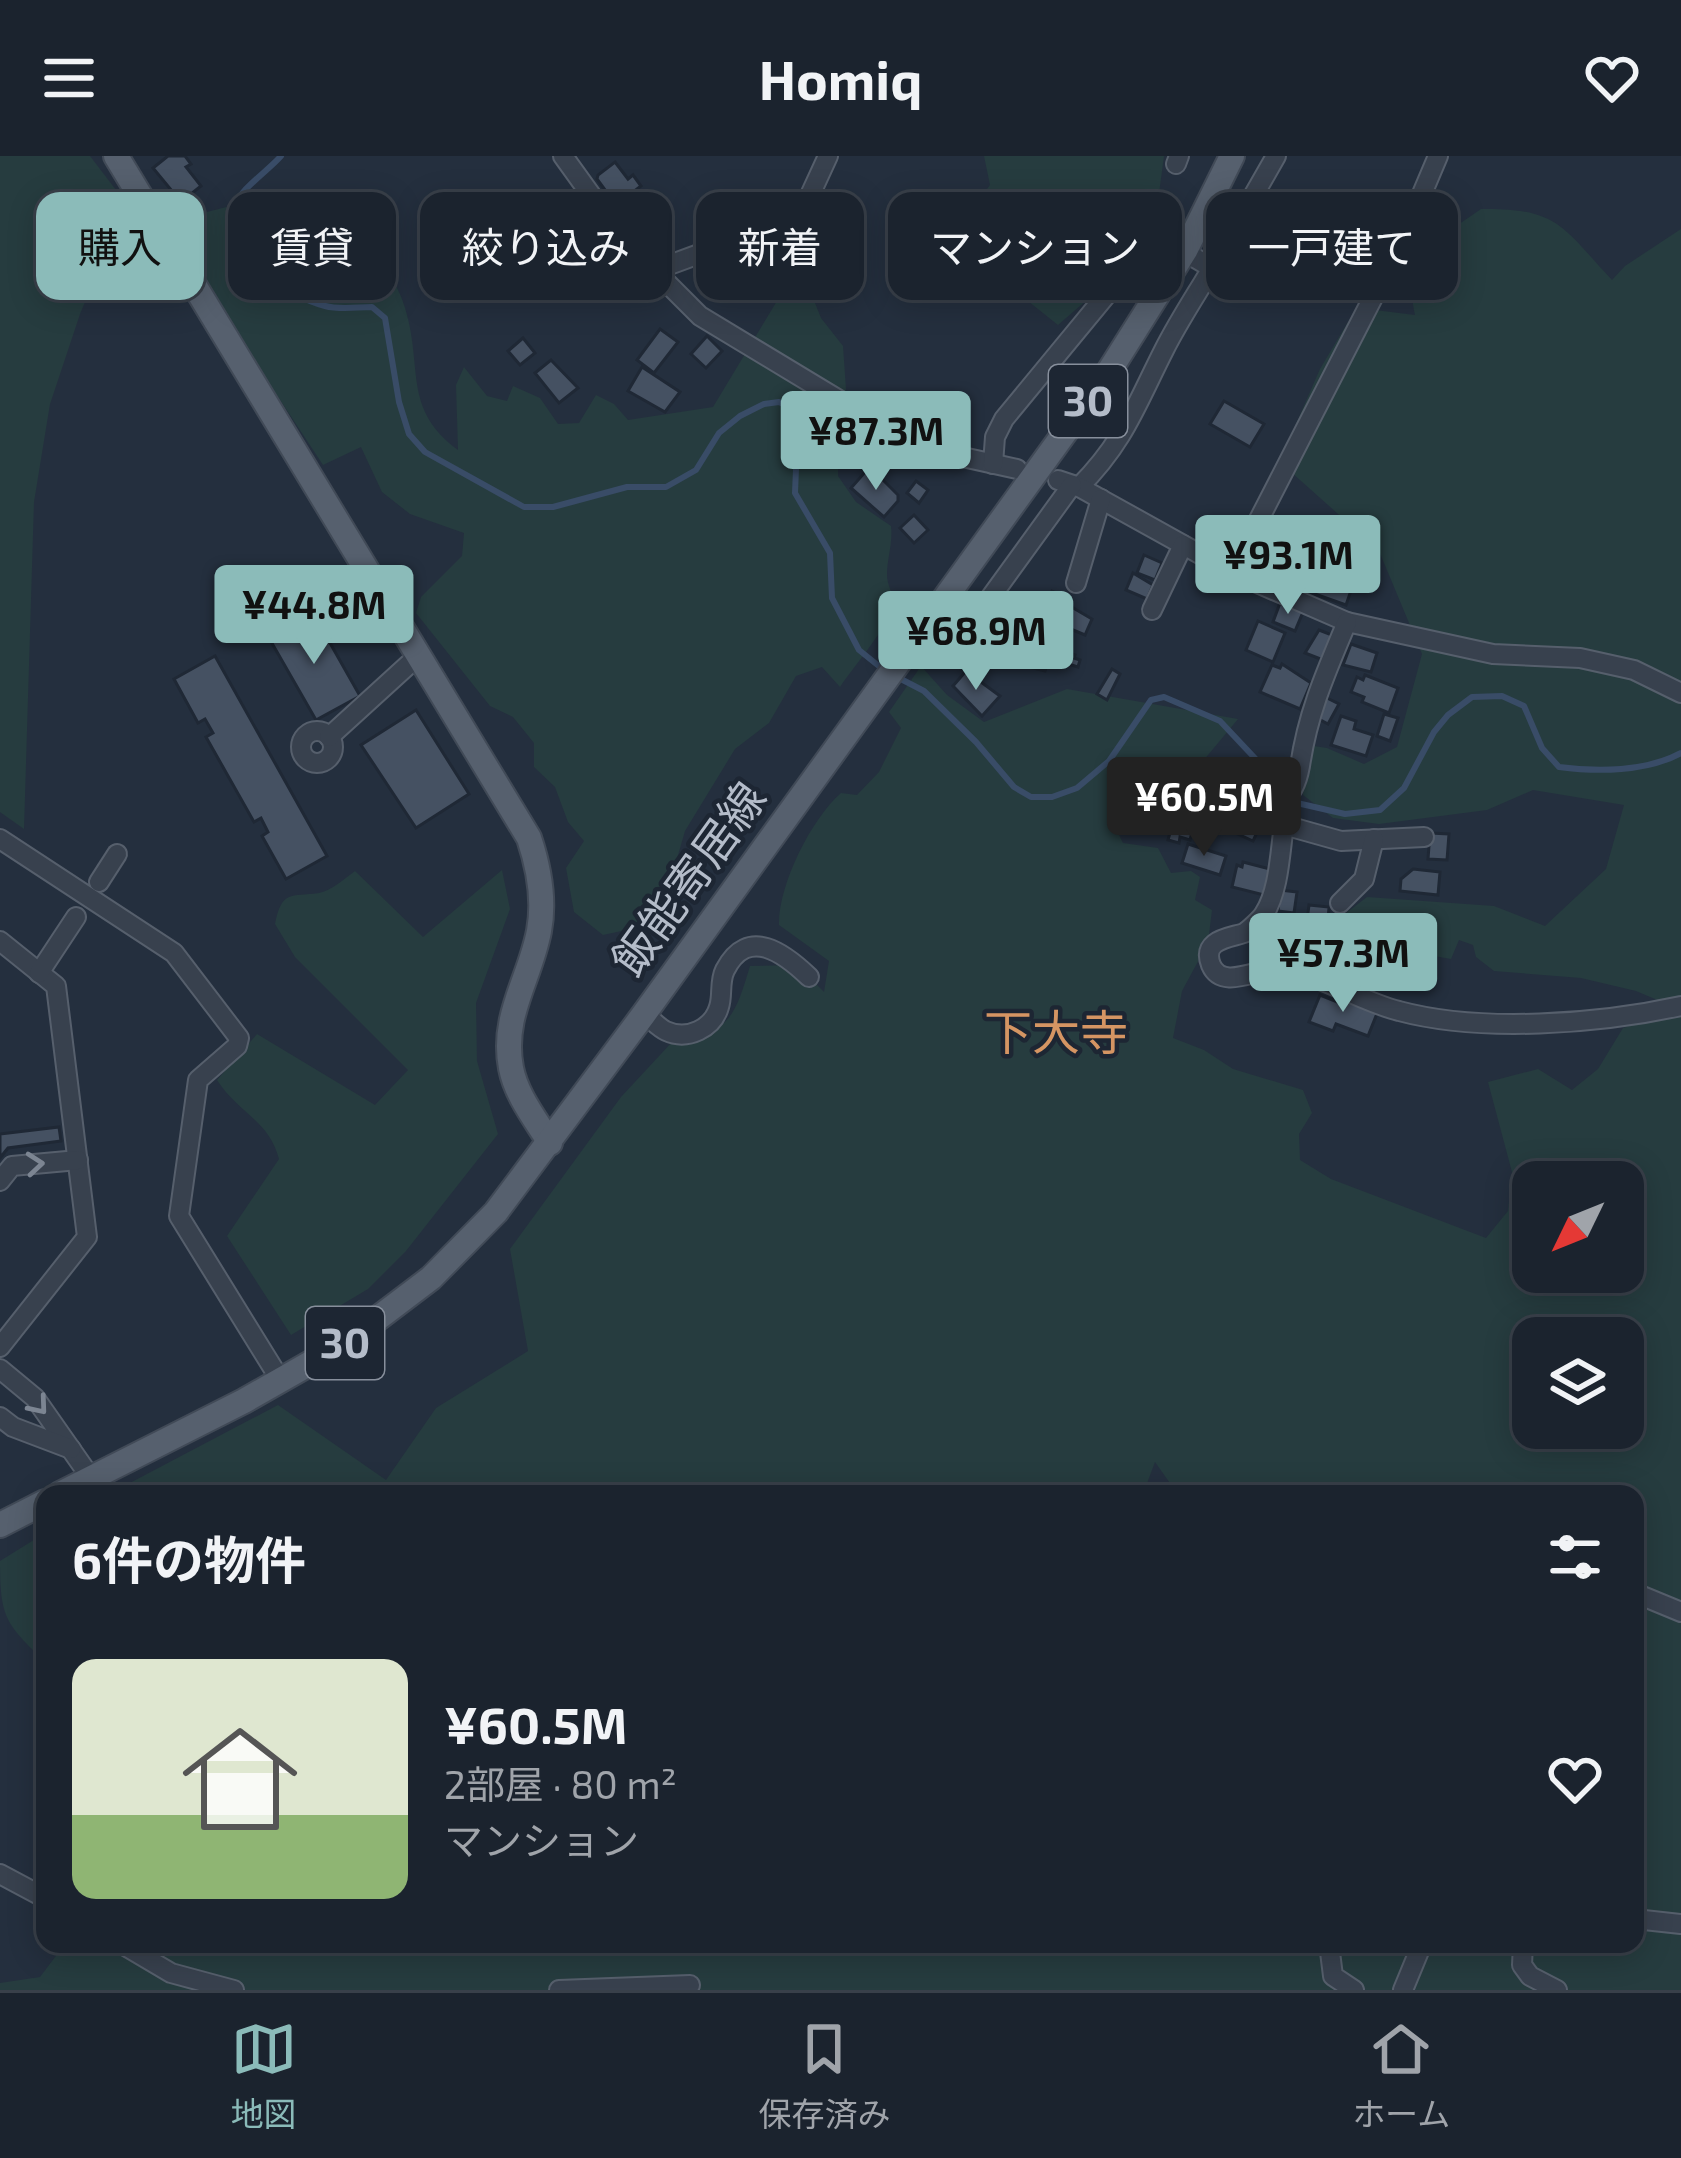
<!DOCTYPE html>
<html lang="ja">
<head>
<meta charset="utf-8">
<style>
	:root { --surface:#1b232e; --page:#242b36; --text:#f1f3f6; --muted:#a0a4aa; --line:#39404a; --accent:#8bbbb9 }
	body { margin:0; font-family:"Exo 2","Noto Sans JP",sans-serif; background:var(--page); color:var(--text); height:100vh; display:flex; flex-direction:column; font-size:45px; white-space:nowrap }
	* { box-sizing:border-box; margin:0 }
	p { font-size:39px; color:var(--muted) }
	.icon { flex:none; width:66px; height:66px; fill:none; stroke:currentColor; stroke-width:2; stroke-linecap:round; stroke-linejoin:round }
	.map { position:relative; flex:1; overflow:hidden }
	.drawer { position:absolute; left:36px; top:1329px; width:1608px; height:468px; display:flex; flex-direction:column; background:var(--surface); border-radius:24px; box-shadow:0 6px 30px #0003,0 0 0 3px var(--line) }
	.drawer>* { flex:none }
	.guide { position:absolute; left:36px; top:36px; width:1611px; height:108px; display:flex; gap:24px }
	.needle { width:78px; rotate:227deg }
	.fabs { position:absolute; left:1512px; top:1005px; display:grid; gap:24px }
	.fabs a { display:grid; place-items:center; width:132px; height:132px; border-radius:24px; background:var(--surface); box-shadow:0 6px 30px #0003,0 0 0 3px var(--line); font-size:60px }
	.price { position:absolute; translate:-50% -102px; padding:0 27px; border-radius:12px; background:var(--accent); color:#111; font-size:39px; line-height:78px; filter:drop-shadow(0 3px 6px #0008) }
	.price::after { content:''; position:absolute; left:50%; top:72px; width:36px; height:27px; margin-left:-18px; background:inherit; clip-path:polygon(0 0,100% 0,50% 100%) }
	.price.current { background:#222; color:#fff }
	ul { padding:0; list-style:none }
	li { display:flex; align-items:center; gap:36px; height:300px; padding:0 36px }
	li span { display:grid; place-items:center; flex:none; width:336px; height:240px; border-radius:24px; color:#555 }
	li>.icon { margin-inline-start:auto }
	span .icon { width:144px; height:144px; fill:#fffc; stroke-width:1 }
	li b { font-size:51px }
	h2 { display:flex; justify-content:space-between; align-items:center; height:144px; padding:0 36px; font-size:51px }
	.tag { padding:0 42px; border-radius:24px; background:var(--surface); box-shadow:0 6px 30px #0003,0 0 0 3px var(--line); font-size:42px; line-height:108px }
	.tag.current { background:var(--accent); color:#111 }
	header { display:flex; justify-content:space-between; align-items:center; height:156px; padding:0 36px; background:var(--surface); font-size:54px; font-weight:700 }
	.tab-bar { display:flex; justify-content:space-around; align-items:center; height:168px; border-top:3px solid var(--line); background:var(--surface); font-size:33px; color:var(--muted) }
	.tab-bar a { display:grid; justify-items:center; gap:6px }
	.tab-bar .current { color:var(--accent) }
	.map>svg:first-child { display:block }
</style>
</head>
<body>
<header><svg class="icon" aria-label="menu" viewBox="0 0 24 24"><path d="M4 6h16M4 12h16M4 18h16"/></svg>Homiq<svg class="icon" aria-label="heart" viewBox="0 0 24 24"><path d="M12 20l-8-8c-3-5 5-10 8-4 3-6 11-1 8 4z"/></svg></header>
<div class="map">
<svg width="1681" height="1834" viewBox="0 0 1681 1834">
	<rect width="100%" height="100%" fill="#242f3e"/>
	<g fill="#263c3f" fill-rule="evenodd">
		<path d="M0 0H90L116 34 122 74 98 115 80 158 50 248 34 346 24 673 0 656Z"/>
		<path d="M984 0H1164L1156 60 1104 129 1058 169 960 91 965 63 990 29Z"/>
		<path d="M262 42 283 63 299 106 383 108C394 125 402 139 407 159 422 215 404 254 458 294L456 229 464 211 487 240 507 245 513 230 540 242 558 268 579 267 596 239 614 248 628 264 713 251 783 135 811 137 821 162 843 190 846 233 838 264V320L856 346 891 370C893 388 887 402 887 419 887 429 894 439 893 448 891 468 853 511 840 531L822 511 796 520 769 567 735 593 685 675 676 706 675 740 649 769 603 779 574 756 566 712 584 685 568 666 555 631 534 611V587L513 561 490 550 416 457 421 441 462 400 464 377 410 358 382 336 361 291 323 309 189 106 171 59 199 58Z"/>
		<path d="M1481 53C1559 52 1562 71 1612 124L1625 110 1681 73V1447L1635 1426V1338H1183L1172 1330 1155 1306 1143 1338H109L278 1249 386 1324 436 1252 528 1195 510 1093 621 941 673 885C729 879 735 860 750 810L797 809 824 836 829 805 779 769C778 730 811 663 841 637L857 639 879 616 901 572 889 556 921 510 947 539 984 566 1067 533 1238 563 1188 623 1162 628 1142 640 1115 671 1123 687 1158 692 1171 717 1191 715 1200 721 1195 744 1212 754 1208 787 1182 835 1173 882 1204 894 1233 913 1303 934 1312 957 1299 978 1300 1004 1331 1023 1486 1082 1508 1055 1512 1016 1488 926 1538 913 1572 934 1598 913 1623 872 1681 854 1636 835 1581 822 1494 815 1476 801 1473 789 1459 784 1451 803 1434 800 1419 820 1399 828 1385 817 1347 826 1332 816 1287 806 1267 807 1255 798 1247 784 1281 761 1324 774 1367 741 1494 750 1545 770 1606 713 1624 649 1533 634 1487 654 1379 668 1333 662 1303 639 1307 589 1327 592 1364 608 1397 591 1422 498 1374 383 1347 366 1291 316 1289 284 1320 213 1348 166 1375 154 1415 159C1402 104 1440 81 1481 53ZM1533 1026H1623V1116H1533ZM1533 1182H1623V1272H1533Z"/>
		<path d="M502 714 510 753 476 847 477 905 498 978 406 1095 368 1133 291 1179 227 1080 279 1003C269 964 238 957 217 924L257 878 375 949 408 914 295 801 275 768C282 734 290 741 319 737 331 735 344 723 355 715L423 781Z"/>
		<path d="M45 1377V1506C5 1467 0 1462 0 1405Z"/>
		<path d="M1635 1434 1681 1450V1834H0V1827L40 1821 65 1788H1635Z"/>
	</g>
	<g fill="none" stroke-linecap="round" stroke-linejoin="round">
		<g stroke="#394c67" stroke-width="6">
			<path d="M281 0C267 16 236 36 231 56 219 98 292 142 325 150 340 154 357 151 372 151L385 162 399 246 409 278 425 296 524 351H553L627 331H666L696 314 719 277 740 260 764 248 779 246 794 253 798 264 795 337 830 397 832 442 859 494 885 515"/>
			<path d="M897 521 924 535 976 586 1014 631 1031 641H1052L1077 632 1109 605 1151 544 1164 541 1220 565 1297 647 1345 658 1380 654 1404 632 1434 576 1448 559 1472 541 1502 540 1524 550 1542 592 1559 611C1597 616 1646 616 1681 597"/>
		</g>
	</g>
	<g fill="#455162" stroke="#1f2835" stroke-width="3">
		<path d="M168 0H185L191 8 186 11 201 30 181 46 153 12Z"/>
		<path d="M615 6 628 23 633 19 641 30 616 49 597 23 598 19Z"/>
		<path d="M660 173 678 186 654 217 637 204Z"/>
		<path d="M707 180 722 195 706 212 691 198Z"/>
		<path d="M523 182 535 197 520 209 508 195Z"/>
		<path d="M551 204 578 232 559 247 535 217Z"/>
		<path d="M642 211 680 236 665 256 628 235Z"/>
		<path d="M1224 245 1264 268 1250 291 1210 268Z"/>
		<path d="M866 315 873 321 876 317 898 339V345L884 361 851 332Z"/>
		<path d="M916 325 928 334 919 347 907 337Z"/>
		<path d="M914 359 928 374 914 387 900 372Z"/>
		<path d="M1296 398 1321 408 1313 429 1288 420Z"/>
		<path d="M1144 399 1162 407 1155 424 1137 417Z"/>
		<path d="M1321 411 1355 423 1346 449 1312 437Z"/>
		<path d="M1133 417 1153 429 1147 443 1126 434Z"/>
		<path d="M1052 435 1067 442 1065 447 1092 463 1085 479 1042 461Z"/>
		<path d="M1280 447 1303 456 1295 475 1273 466Z"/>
		<path d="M313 457 360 540 316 564 269 482Z"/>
		<path d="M1258 465 1285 477 1273 506 1246 494Z"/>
		<path d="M1319 474 1332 479 1323 504 1305 497Z"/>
		<path d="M1351 488 1377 497 1371 516 1343 509Z"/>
		<path d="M1050 490 1075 499 1074 502 1080 504 1078 511 1062 506 1060 510 1047 508 1045 515 1033 512 1040 493 1048 495Z"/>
		<path d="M215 500 327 700 286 723 262 680 268 676 261 662 254 666 206 581 213 577 205 563 198 567 174 523Z"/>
		<path d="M1282 508 1311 527 1300 553 1260 536 1272 509 1280 512Z"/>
		<path d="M1112 513 1120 518 1107 544 1097 538Z"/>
		<path d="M966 515 1000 540 982 560 953 530Z"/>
		<path d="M1365 519 1398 532 1389 557 1362 546 1364 541 1351 536 1357 521 1363 524Z"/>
		<path d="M1323 540 1339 548 1328 568 1315 561Z"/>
		<path d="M416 554 469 638 416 672 361 589Z"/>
		<path d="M1384 558 1398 562 1390 585 1377 580Z"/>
		<path d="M1341 560 1356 565 1354 573 1373 579 1366 600 1331 589Z"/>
		<path d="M1186 637 1202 642 1204 649 1196 677 1192 676 1190 684 1180 681 1179 687 1168 684 1180 641 1185 642Z"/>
		<path d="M1223 643 1263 664 1253 685 1223 671 1226 666 1214 660Z"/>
		<path d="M1430 677 1449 678 1447 704 1428 703Z"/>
		<path d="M1188 688 1226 700 1220 719 1182 707Z"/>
		<path d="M1243 706 1270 713 1264 739 1232 731 1237 709 1242 711Z"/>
		<path d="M1413 713 1440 716 1438 739 1400 735 1401 723Z"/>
		<path d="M1280 734 1297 736 1294 757 1278 755Z"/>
		<path d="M1309 749 1329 751 1328 765 1307 764Z"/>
		<path d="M1320 839 1340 847 1343 841 1378 855 1368 880 1336 868 1333 875 1309 866Z"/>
		<path d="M59 971 61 985 8 992 0 1002V978Z"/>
	</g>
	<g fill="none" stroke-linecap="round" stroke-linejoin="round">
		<g stroke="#565f6c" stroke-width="22">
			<g id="minor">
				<path d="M563 0 622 82 700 160 887 273 949 298 1017 313"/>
				<path d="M1176 8 1179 0"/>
				<path d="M1212 112 1276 0"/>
				<path d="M653 115 783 67 805 50 828 0"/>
				<path d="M993 308 995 281 1004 263 1150 86 1161 82 1212 112C1196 139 1178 166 1164 194 1136 249 1124 286 1079 331"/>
				<path d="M1058 324 1079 331 1232 416 1347 466 1493 498 1580 502 1634 514 1681 537"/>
				<path d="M1232 416 1402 85 1438 0"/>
				<path d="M1076 427 1101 343"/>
				<path d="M1152 454 1183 389"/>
				<path d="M1347 466C1326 516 1308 556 1300 610 1298 621 1294 637 1283 643 1263 653 1230 628 1213 619L1203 620 1208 629 1284 669C1280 696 1279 735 1264 758 1261 763 1248 775 1244 777 1230 782 1201 783 1211 809 1222 835 1258 812 1278 813 1320 817 1358 845 1399 855 1481 877 1598 868 1681 850"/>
				<path d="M972 467 1072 329"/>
				<circle cx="317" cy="591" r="16"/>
				<path d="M329 581 419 499"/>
				<path d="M1284 669 1341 685 1424 681"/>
				<path d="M0 683 174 797 239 882 237 890 198 924 179 1060 281 1225"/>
				<path d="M99 726 117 698"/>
				<path d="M1340 747 1364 723 1374 683"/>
				<path d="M0 785 56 830 87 1081 0 1191"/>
				<path d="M39 817 76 761"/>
				<path d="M644 858C651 863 659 872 666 875 688 885 713 872 719 851 723 839 719 826 725 814 748 769 785 798 809 821"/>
				<path d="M0 1025 12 1010 78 1004"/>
				<path d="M0 1213 35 1242 91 1322"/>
				<path d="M0 1261 13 1271 71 1293"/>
				<path d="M1635 1437 1681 1456"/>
				<path d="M0 1718 45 1742"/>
				<path d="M1635 1763 1681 1768"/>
				<path d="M122 1788 171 1817 234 1834"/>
				<path d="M1329 1788 1333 1820 1354 1834"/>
				<path d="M1523 1788 1522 1809 1530 1820 1557 1834"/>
				<path d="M559 1834 690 1829"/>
				<path d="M1403 1834 1422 1788"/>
			</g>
		</g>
		<g stroke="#414a57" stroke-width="28">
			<g id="major">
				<path d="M116 0 529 682C539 712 545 743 539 775 530 823 501 860 511 912 516 939 536 964 550 987"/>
				<path d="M60 1338 244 1245 344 1188 431 1122 496 1056 644 858 1108 217 1186 93 1232 0"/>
				<path d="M0 1369 45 1346"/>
			</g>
		</g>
		<use href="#minor" stroke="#38414e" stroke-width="18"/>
		<use href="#major" stroke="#56606e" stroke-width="24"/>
	</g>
	<defs><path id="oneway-chevron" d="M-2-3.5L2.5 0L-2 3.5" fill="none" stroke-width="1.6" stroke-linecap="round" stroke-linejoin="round" transform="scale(3)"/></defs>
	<g stroke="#7c8592">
		<use href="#oneway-chevron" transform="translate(35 1008) rotate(-5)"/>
		<use href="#oneway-chevron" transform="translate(39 1250) rotate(50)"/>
	</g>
	<g text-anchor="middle" stroke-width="9" stroke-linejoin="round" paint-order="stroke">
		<g fill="#1d2633" stroke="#878f9c" stroke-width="3">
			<rect x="1049" y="209" width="78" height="72" rx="9"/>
			<rect x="306" y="1151" width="78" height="72" rx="9"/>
		</g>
		<g font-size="42" font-weight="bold" fill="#b4bcc9">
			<text x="1088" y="260">30</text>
			<text x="345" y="1202">30</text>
		</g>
		<g font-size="45" fill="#b4bcc9" stroke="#1d2633">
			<text transform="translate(689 723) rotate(-54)" y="16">飯能寄居線</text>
		</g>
		<g font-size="48" fill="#d59563" stroke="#1d2633">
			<text x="1056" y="894">下大寺</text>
		</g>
	</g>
</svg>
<div class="fabs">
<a><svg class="needle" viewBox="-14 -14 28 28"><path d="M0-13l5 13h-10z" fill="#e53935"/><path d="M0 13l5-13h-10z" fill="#a0a4aa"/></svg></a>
<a><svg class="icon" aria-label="layers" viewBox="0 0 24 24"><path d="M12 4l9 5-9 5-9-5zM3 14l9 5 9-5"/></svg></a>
</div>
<b class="price" style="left:876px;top:337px">¥87.3M</b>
<b class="price" style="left:1288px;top:461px">¥93.1M</b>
<b class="price" style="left:314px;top:511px">¥44.8M</b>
<b class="price" style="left:976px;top:537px">¥68.9M</b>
<b class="price current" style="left:1204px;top:703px">¥60.5M</b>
<b class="price" style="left:1343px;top:859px">¥57.3M</b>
<div class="guide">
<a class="tag current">購入</a>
<a class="tag">賃貸</a>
<a class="tag">絞り込み</a>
<a class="tag">新着</a>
<a class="tag">マンション</a>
<a class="tag">一戸建て</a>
</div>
<section class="drawer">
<h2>6件の物件<svg class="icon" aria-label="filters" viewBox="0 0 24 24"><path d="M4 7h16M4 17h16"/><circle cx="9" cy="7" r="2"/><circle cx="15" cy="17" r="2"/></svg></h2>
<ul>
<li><span style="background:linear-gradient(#dfe7d0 65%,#8fb573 0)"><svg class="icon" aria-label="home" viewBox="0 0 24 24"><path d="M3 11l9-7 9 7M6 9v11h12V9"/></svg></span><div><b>¥60.5M</b><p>2部屋 · 80 m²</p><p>マンション</p></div><svg class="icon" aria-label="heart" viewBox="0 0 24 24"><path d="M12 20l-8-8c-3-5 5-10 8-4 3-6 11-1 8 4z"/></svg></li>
</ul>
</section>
</div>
<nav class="tab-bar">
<a class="current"><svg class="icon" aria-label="map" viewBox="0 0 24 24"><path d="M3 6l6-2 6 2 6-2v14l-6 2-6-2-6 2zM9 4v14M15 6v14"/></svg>地図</a>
<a><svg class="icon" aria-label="saved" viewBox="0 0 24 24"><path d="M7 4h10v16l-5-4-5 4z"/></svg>保存済み</a>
<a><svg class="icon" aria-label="home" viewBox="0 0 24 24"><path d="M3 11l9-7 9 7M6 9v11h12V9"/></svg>ホーム</a>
</nav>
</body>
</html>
